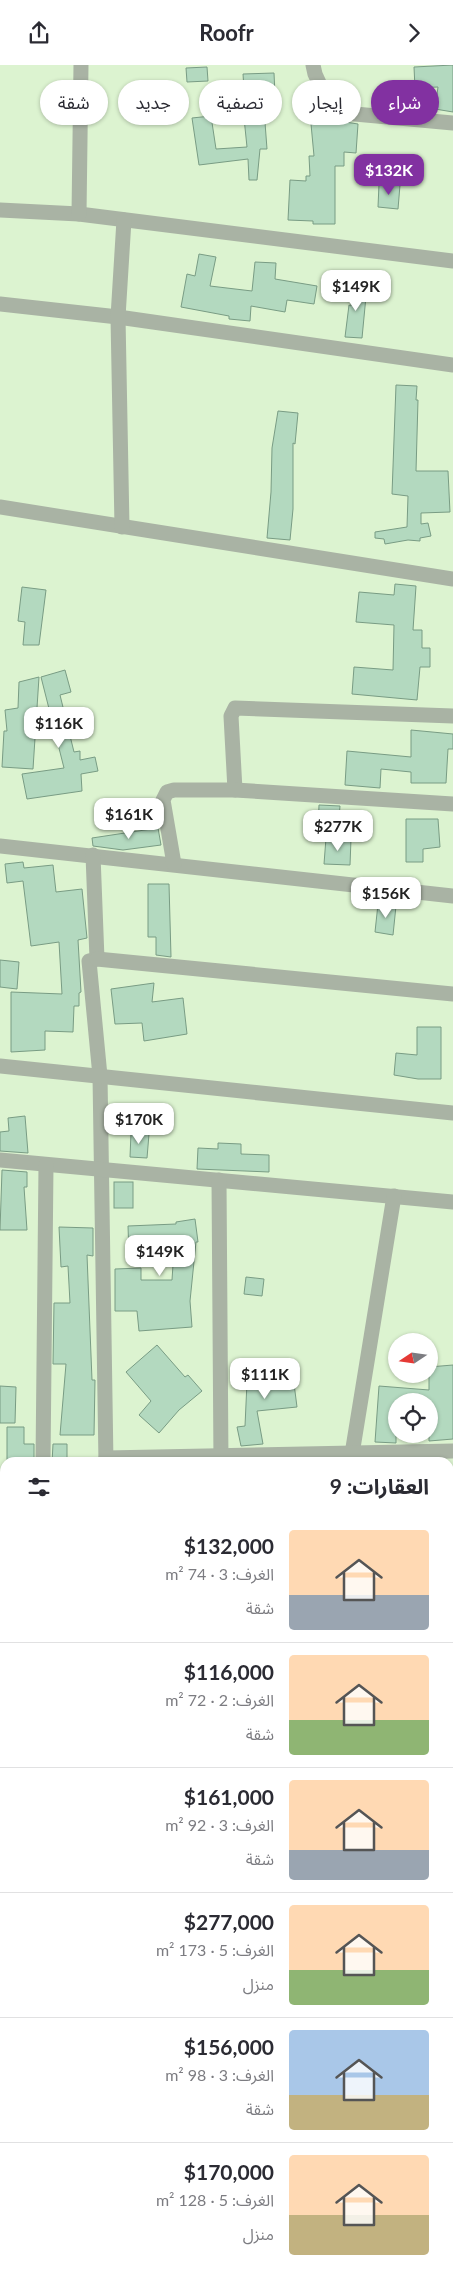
<!DOCTYPE html>
<html lang="ar">
<head>
<meta charset="utf-8">
<style>
	:root { --surface:#fff; --page:#f7f7f7; --text:#2b2b33; --muted:#7c7c81; --line:#e1e1e2; --accent:#8231a1 }
	body { margin:0; font-family:Lato,"Noto Sans Arabic",sans-serif; background:var(--page); color:var(--text); direction:rtl; height:100vh; display:flex; flex-direction:column; font-size:19px; white-space:nowrap }
	* { box-sizing:border-box; margin:0 }
	p { font-size:16px; color:var(--muted) }
	.icon { flex:none; width:28px; height:28px; fill:none; stroke:currentColor; stroke-width:2; stroke-linecap:round; stroke-linejoin:round }
	.map { position:relative; flex:1; overflow:hidden; direction:ltr }
	.side { position:absolute; left:0px; top:1392px; width:454px; height:821px; display:flex; flex-direction:column; background:var(--surface); border-radius:15px 15px 0 0; box-shadow:0 1px 4px #0004; direction:rtl }
	.side>* { flex:none }
	.banner { position:absolute; left:15px; top:15px; width:424px; height:45px; direction:rtl; display:flex; gap:10px }
	.needle { width:32px; rotate:257deg }
	.buttons { position:absolute; left:388px; top:1268px; display:grid; gap:10px }
	.buttons a { display:grid; place-items:center; width:50px; height:50px; border-radius:50%; background:var(--surface); box-shadow:0 1px 4px #0004; font-size:25px }
	.price { position:absolute; translate:-50% -42px; padding:0 11px; border-radius:10px; background:#fff; color:#222; font-size:16px; line-height:32px; filter:drop-shadow(0 1px 2px #0008) }
	.price::after { content:''; position:absolute; left:50%; top:30px; width:15px; height:11px; margin-left:-8px; background:inherit; clip-path:polygon(0 0,100% 0,50% 100%) }
	.price.active { background:var(--accent); color:#fff }
	ul { padding:0; list-style:none }
	li { display:flex; align-items:center; gap:15px; height:125px; padding:0 25px }
	li+li { border-top:1px solid var(--line) }
	li span { display:grid; place-items:center; flex:none; width:140px; height:100px; border-radius:5px; color:#555 }
	li>.icon { margin-inline-start:auto }
	span .icon { width:60px; height:60px; fill:#fffc; stroke-width:1 }
	li b { font-size:21px }
	h2 { display:flex; justify-content:space-between; align-items:center; height:60px; padding:0 25px; font-size:21px }
	.pill { padding:0 18px; border-radius:22px; background:var(--surface); box-shadow:0 1px 4px #0004; font-size:18px; line-height:45px }
	.pill.active { background:var(--accent); color:#fff }
	header { display:flex; justify-content:space-between; align-items:center; height:65px; padding:0 25px; background:var(--surface); font-size:22px; font-weight:700 }
	.map>svg:first-child { display:block }
</style>
</head>
<body>
<header><svg class="icon" aria-label="forward" viewBox="0 0 24 24"><path d="M9 5l7 7-7 7"/></svg>Roofr<svg class="icon" aria-label="share" viewBox="0 0 24 24"><path d="M12 15V3M7 8l5-5 5 5M5 13v7h14v-7"/></svg></header>
<div class="map">
<svg width="453" height="2213" viewBox="0 0 453 2213">
	<rect width="100%" height="100%" fill="#dcf3d0"/>
	<g fill="#b3d9bf" stroke="#799c84">
		<path d="M453 0V47L435 44 438 22 415 23 414 2Z"/>
		<path d="M207 2 208 16 187 17 186 3Z"/>
		<path d="M274 8 275 30 263 31 267 84H260L257 115H249L248 94 199 100 192 53 211 51 216 84 247 82 244 53 225 54 224 24H244L243 9Z"/>
		<path d="M339 56 358 59 356 88 344 87V101H335V159H313V156L288 155 290 115 306 116V111H310L309 91H314L311 59Z"/>
		<path d="M379 119 400 120 398 144 378 142Z"/>
		<path d="M199 189 216 192 210 221 252 226 255 197 276 198 275 214 317 221 314 239 287 235 285 247 251 241 250 256 229 254V251L181 242 187 209 195 211Z"/>
		<path d="M351 221H367L362 273 345 272 349 240 351 241Z"/>
		<path d="M396 320 417 321 416 335H418L416 406H448L450 447 421 448V459L428 458 431 471 420 473V476L408 475 385 479 384 474 375 473V467L407 462 408 431 392 429Z"/>
		<path d="M278 346 298 348 295 379 293 378V444L290 475 267 473 271 427 272 383Z"/>
		<path d="M395 519 416 521 413 565H422V583H430V602H420L417 635 352 629 354 602 393 605 394 560 356 557 359 527 394 530Z"/>
		<path d="M22 522 46 525 39 580H23L25 557 18 556Z"/>
		<path d="M65 605 71 627 60 630 74 687 80 686V695L95 692 98 706 81 709 82 726 27 734 22 709 64 703 41 612Z"/>
		<path d="M39 612 33 704 2 702 4 666H7L5 645 18 643 19 617Z"/>
		<path d="M411 665 453 669V684H448L446 718H411V707L381 704 380 723 345 720 347 686 411 692Z"/>
		<path d="M319 740 340 741 338 766 318 765Z"/>
		<path d="M406 754H438L440 782 423 784V797H406Z"/>
		<path d="M158 763 161 780 123 785 93 781 92 773Z"/>
		<path d="M326 773 351 774 350 800 324 799Z"/>
		<path d="M23 797 24 803 53 800 56 827 82 824 87 873 78 875 81 927 79 928V941H74L73 967 45 966V985L11 987V927L62 929 59 877 31 881 23 816 7 818 5 799Z"/>
		<path d="M148 819H169L171 892 156 890V872H148Z"/>
		<path d="M378 839 396 841 393 870 375 867Z"/>
		<path d="M0 895 19 897 17 924 0 922Z"/>
		<path d="M154 918 152 937 183 933 187 969 144 976 142 958 115 959 111 924Z"/>
		<path d="M417 962H441V1014H418L394 1010 396 988 417 990Z"/>
		<path d="M25 1051 28 1088 0 1086V1067L9 1066 8 1053Z"/>
		<path d="M131 1068 149 1069 147 1093 130 1092Z"/>
		<path d="M218 1078 241 1079V1089L269 1090V1107L197 1104 198 1083 218 1084Z"/>
		<path d="M2 1105 27 1107V1122H24L27 1165H0Z"/>
		<rect x="114" y="1117" width="19" height="26"/>
		<path d="M195 1154 198 1177H196L190 1236 192 1262 139 1266 137 1246H115V1204L141 1203V1215H172L174 1185 129 1190 128 1161 176 1159V1157Z"/>
		<path d="M59 1162 93 1163V1191L87 1190 92 1315H95L94 1370H60L66 1299H53L54 1238H70L68 1201 61 1202Z"/>
		<path d="M246 1212 264 1214 262 1231 244 1229Z"/>
		<path d="M157 1280 185 1312 188 1310 202 1326 179 1345 159 1368 139 1350 151 1336 126 1307Z"/>
		<path d="M453 1300V1374L429 1376V1336H396V1378L375 1377 379 1321 429 1325V1302Z"/>
		<path d="M248 1301 293 1311 297 1342 257 1346 263 1379 241 1381 237 1362 245 1361 247 1317 245 1316Z"/>
		<path d="M0 1321 16 1322 15 1358H0Z"/>
		<path d="M7 1362H24V1379H34V1398H7Z"/>
		<path d="M53 1379H67V1398H52Z"/>
	</g>
	<g fill="none" stroke-linecap="round" stroke-linejoin="round">
		<g stroke="#a9b3a4" stroke-width="15">
			<path d="M313 0 315 9 325 31 344 48 453 58"/>
			<path d="M0 145 79 149 453 196"/>
			<path d="M79 149 81 0"/>
			<path d="M0 239 118 252 453 300"/>
			<path d="M0 442 453 514"/>
			<path d="M122 462 118 252 124 155"/>
			<path d="M235 725 231 651 235 643 453 651"/>
			<path d="M0 781 453 831"/>
			<path d="M93 790 97 894 89 896 100 1011 106 1398"/>
			<path d="M174 799 163 735 167 727 174 725H235L453 739"/>
			<path d="M97 894 453 929"/>
			<path d="M0 1001 453 1048"/>
			<path d="M0 1095 453 1137"/>
			<path d="M219 1115 221 1398"/>
			<path d="M352 1389 394 1131"/>
			<path d="M106 1393 453 1386"/>
			<path d="M43 1398 46 1100"/>
			<path d="M0 1437H5"/>
			<path d="M0 1518 5 1519"/>
			<path d="M0 1619H5"/>
			<path d="M449 1647H453"/>
			<path d="M0 2019H5"/>
			<path d="M449 2048H453"/>
			<path d="M170 2209V2213"/>
			<path d="M34 2213V2209"/>
			<path d="M336 2213V2209"/>
		</g>
		<g stroke="#738569" stroke-width="24">
			<path d="M0 1891 5 1892"/>
			<path d="M449 1927 453 1928"/>
		</g>
	</g>
</svg>
<div class="buttons">
<a><svg class="needle" viewBox="-14 -14 28 28"><path d="M0-13l5 13h-10z" fill="#e53935"/><path d="M0 13l5-13h-10z" fill="#7c7c81"/></svg></a>
<a><svg class="icon" aria-label="locate" viewBox="0 0 24 24"><circle cx="12" cy="12" r="6"/><path d="M12 2v4M12 18v4M2 12h4M18 12h4"/></svg></a>
</div>
<b class="price active" style="left:389px;top:131px">$132K</b>
<b class="price" style="left:356px;top:247px">$149K</b>
<b class="price" style="left:59px;top:684px">$116K</b>
<b class="price" style="left:129px;top:775px">$161K</b>
<b class="price" style="left:338px;top:787px">$277K</b>
<b class="price" style="left:386px;top:854px">$156K</b>
<b class="price" style="left:139px;top:1080px">$170K</b>
<b class="price" style="left:160px;top:1212px">$149K</b>
<b class="price" style="left:265px;top:1335px">$111K</b>
<div class="banner">
<a class="pill active">شراء</a>
<a class="pill">إيجار</a>
<a class="pill">تصفية</a>
<a class="pill">جديد</a>
<a class="pill">شقة</a>
</div>
<section class="side">
<h2>العقارات: 9<svg class="icon" aria-label="filters" viewBox="0 0 24 24"><path d="M4 7h16M4 17h16"/><circle cx="9" cy="7" r="2"/><circle cx="15" cy="17" r="2"/></svg></h2>
<ul>
<li><span style="background:linear-gradient(#ffd9b3 65%,#9aa5b1 0)"><svg class="icon" aria-label="home" viewBox="0 0 24 24"><path d="M3 11l9-7 9 7M6 9v11h12V9"/></svg></span><div><b>$132,000</b><p>الغرف: 3 · 74 m²</p><p>شقة</p></div></li>
<li><span style="background:linear-gradient(#ffd9b3 65%,#8fb573 0)"><svg class="icon" aria-label="home" viewBox="0 0 24 24"><path d="M3 11l9-7 9 7M6 9v11h12V9"/></svg></span><div><b>$116,000</b><p>الغرف: 2 · 72 m²</p><p>شقة</p></div></li>
<li><span style="background:linear-gradient(#ffd9b3 70%,#9aa5b1 0)"><svg class="icon" aria-label="home" viewBox="0 0 24 24"><path d="M3 11l9-7 9 7M6 9v11h12V9"/></svg></span><div><b>$161,000</b><p>الغرف: 3 · 92 m²</p><p>شقة</p></div></li>
<li><span style="background:linear-gradient(#ffd9b3 65%,#8fb573 0)"><svg class="icon" aria-label="home" viewBox="0 0 24 24"><path d="M3 11l9-7 9 7M6 9v11h12V9"/></svg></span><div><b>$277,000</b><p>الغرف: 5 · 173 m²</p><p>منزل</p></div></li>
<li><span style="background:linear-gradient(#a9c7e8 65%,#c2b280 0)"><svg class="icon" aria-label="home" viewBox="0 0 24 24"><path d="M3 11l9-7 9 7M6 9v11h12V9"/></svg></span><div><b>$156,000</b><p>الغرف: 3 · 98 m²</p><p>شقة</p></div></li>
<li><span style="background:linear-gradient(#ffd9b3 60%,#c2b280 0)"><svg class="icon" aria-label="home" viewBox="0 0 24 24"><path d="M3 11l9-7 9 7M6 9v11h12V9"/></svg></span><div><b>$170,000</b><p>الغرف: 5 · 128 m²</p><p>منزل</p></div></li>
</ul>
</section>
</div>
</body>
</html>
